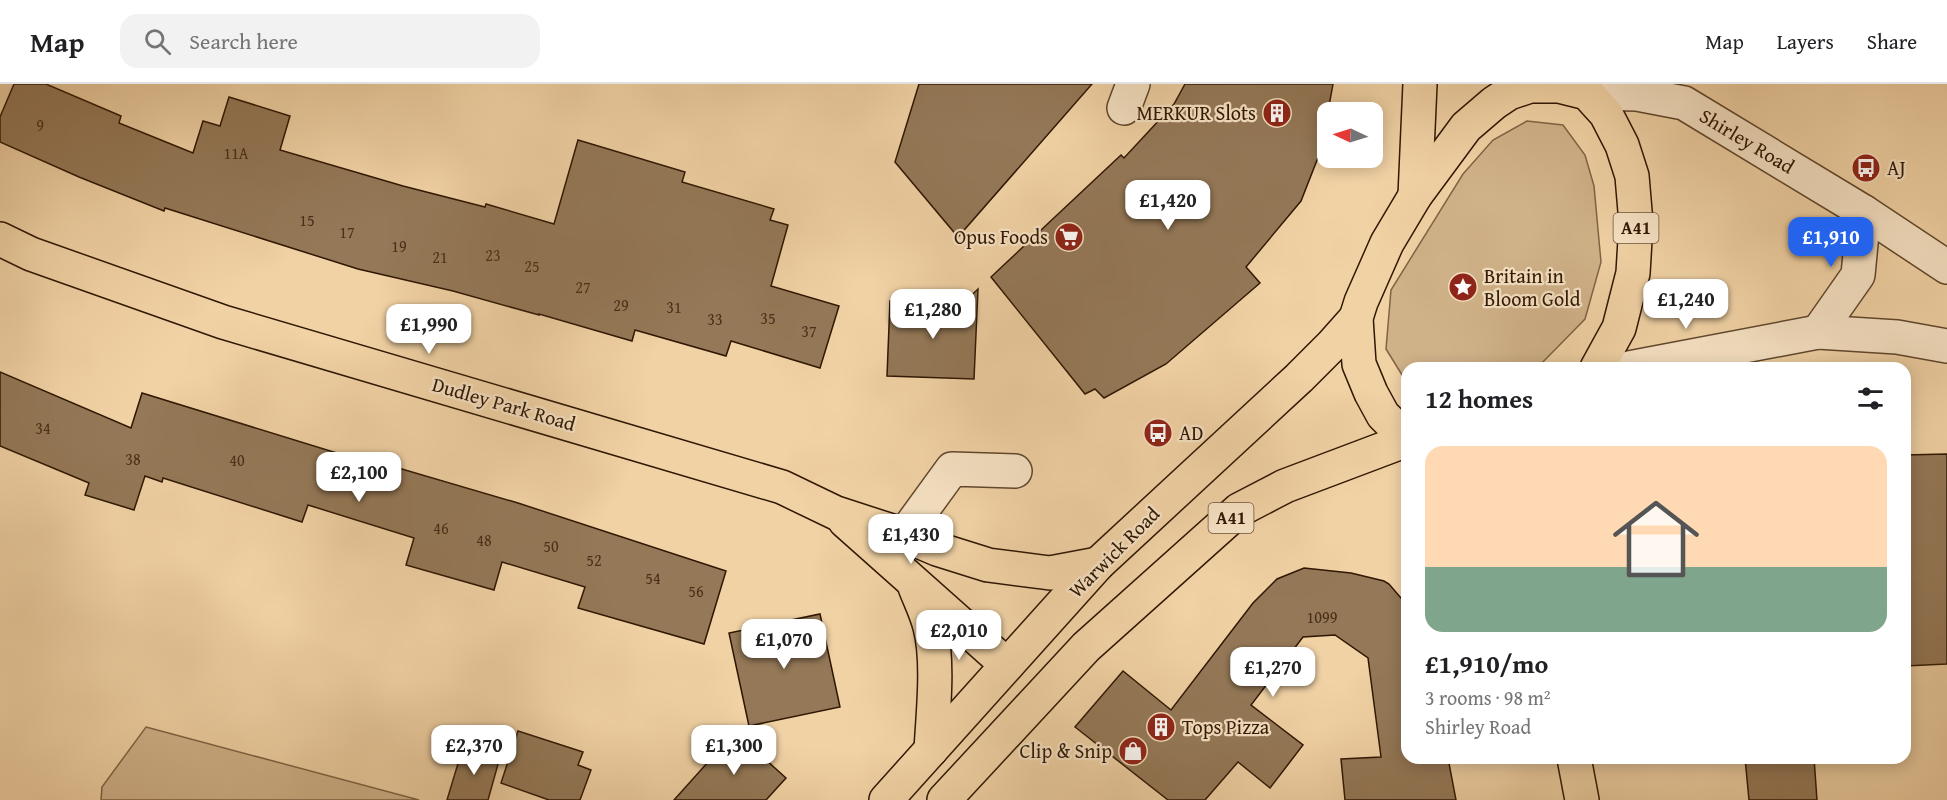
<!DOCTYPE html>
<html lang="en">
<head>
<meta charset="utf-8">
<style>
	:root { --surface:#fff; --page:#f2f2f2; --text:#202124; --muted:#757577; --line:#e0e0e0; --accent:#2563eb }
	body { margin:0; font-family:"Gentium Book Plus",serif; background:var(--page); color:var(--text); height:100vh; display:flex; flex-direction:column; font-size:22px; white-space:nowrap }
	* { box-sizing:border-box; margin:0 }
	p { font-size:20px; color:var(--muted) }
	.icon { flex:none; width:33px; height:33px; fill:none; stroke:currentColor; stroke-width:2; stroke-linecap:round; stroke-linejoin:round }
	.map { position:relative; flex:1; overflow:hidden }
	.side { position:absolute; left:1401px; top:278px; width:510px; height:402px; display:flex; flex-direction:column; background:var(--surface); border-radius:18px; box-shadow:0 3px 15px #0003 }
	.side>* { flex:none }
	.needle { width:39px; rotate:274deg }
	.tools { position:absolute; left:1317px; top:18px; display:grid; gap:12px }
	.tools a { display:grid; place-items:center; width:66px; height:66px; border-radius:12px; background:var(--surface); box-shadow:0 3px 15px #0003; font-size:30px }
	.price { position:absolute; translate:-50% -51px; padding:0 14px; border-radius:12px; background:#fff; color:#222; font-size:20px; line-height:39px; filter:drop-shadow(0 2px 3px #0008) }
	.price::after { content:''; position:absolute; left:50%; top:36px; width:18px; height:14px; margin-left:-9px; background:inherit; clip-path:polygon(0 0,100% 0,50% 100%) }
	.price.active { background:var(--accent); color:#fff }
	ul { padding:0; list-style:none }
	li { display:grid; align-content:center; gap:12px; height:318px; padding:0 24px }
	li+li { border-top:2px solid var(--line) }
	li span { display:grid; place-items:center; height:186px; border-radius:18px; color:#555 }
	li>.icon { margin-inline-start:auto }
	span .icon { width:108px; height:108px; fill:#fffc; stroke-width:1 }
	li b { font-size:26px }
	h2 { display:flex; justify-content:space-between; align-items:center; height:72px; padding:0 24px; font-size:26px }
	header { display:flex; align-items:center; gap:36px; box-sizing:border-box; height:84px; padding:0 30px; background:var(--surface); border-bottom:2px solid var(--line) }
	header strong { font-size:28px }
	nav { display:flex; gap:33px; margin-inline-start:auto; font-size:21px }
	.search { width:420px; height:54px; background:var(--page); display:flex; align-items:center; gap:15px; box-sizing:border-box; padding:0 21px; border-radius:18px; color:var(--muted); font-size:22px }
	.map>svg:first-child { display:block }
</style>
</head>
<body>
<header>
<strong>Map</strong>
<div class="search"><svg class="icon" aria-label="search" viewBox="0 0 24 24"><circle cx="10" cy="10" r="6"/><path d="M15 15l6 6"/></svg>Search here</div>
<nav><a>Map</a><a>Layers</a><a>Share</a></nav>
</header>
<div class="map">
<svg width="1947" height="716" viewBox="0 0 1947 716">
	<rect width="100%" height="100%" fill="#f1d2a5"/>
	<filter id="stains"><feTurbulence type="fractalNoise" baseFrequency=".00333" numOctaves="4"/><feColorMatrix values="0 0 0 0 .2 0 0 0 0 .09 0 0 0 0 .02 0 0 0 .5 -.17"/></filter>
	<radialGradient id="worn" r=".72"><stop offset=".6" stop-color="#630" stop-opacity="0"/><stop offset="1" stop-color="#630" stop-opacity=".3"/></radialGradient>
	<g fill="#d0b289" stroke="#806446" stroke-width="1.5">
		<path d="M1527 37 1563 41 1585 71 1594 102 1601 178 1585 235 1538 283 1407 284V299L1386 265 1391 206 1463 90 1493 56Z"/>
		<path d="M146 643 419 716H101L102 703Z"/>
	</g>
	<g fill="#947857" stroke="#2f1703" stroke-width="1.5">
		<path d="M14 0H46L121 32 119 39 193 69 203 37 220 42 229 13 290 32 280 66 403 102 485 123 486 120 554 140 578 56 685 88 682 98 774 125 770 136 788 141 771 202 839 222 820 284 731 257 726 272 635 246 632 257 539 230V231L453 207 358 185 165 124 164 127 79 93 0 58V33Z"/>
		<path d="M919 0H1092L958 153 895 78Z"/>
		<path d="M1185 0H1333L1321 66 1301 117 1246 183 1260 199 1166 280 1104 314 1095 305 1085 310 991 193 1121 71 1124 74 1174 20Z"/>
		<path d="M978 205 974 295 887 292 890 217 946 219 954 228Z"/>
		<path d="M0 288 131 344 142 309 353 374 354 371 518 419 726 487 704 560 578 524 585 503 502 478 494 506 406 481 414 454 308 421 302 438 163 394 162 398 145 392 134 426 85 411 89 399 0 362Z"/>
		<path d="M1947 370V580L1905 582V371Z"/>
		<path d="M1304 484 1351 489 1384 497 1389 500 1407 521V674H1448L1456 716H1345L1341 675 1381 673 1368 574 1335 551 1303 553 1251 621 1303 661 1270 704 1238 678 1205 716H1168L1075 643 1123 587 1171 626 1253 519 1277 495Z"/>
		<path d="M820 530 840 623 749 642 729 549Z"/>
		<path d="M518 647 583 668 578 681 591 686 580 716H549L501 699Z"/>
		<path d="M735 648 786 694 766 716H674Z"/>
		<path d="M463 663 500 673 488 716H447Z"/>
		<path d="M1745 674H1814L1817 716H1749Z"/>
	</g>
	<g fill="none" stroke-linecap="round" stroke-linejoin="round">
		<g stroke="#60462c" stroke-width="36">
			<g id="minor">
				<path d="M1587 9 1637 10 1684 19 1864 128 1947 183"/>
				<path d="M1124 24 1133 0"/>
				<path d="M1818 248 1858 191 1864 128"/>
				<path d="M1629 284 1818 248 1897 253 1947 262"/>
				<path d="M904 451 952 385 1015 387"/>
			</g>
		</g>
		<g stroke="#2f1703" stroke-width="36">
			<g id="major">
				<path d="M0 155 31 170 223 238 782 403 836 429 904 451 937 465 988 481 1050 489 1098 480"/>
				<path d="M845 437 1007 581"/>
				<path d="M915 503C920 516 927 530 930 543 939 577 933 630 931 666"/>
				<path d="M1574 674 1582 716"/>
			</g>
		</g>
		<g stroke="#2f1703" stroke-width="36">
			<g id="highway">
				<path d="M1415 112 1420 0"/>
				<path d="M1407 355 1383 331 1371 309 1359 280 1356 234 1361 218 1387 159 1415 112 1466 43 1494 19 1509 9 1530 2H1559L1587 9 1606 30 1622 61 1632 92 1636 139 1633 189 1619 244 1597 284"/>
				<path d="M886 716 1098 480 1299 294 1332 261 1356 234"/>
				<path d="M944 716 1086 563 1239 426 1285 402 1407 356"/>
			</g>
		</g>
		<use href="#minor" stroke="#f6e2c4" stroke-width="33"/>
		<use href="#major" stroke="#f1d2a5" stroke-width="33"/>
		<use href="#highway" stroke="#f1d2a5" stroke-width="33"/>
	</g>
	<defs>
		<g id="building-disc" transform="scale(1.5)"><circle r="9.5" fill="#8f2418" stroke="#f6e2c4"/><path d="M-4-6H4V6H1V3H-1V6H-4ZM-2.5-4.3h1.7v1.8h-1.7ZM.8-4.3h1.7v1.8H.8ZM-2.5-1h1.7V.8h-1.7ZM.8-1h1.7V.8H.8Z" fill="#fff"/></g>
		<g id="bus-disc" transform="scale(1.5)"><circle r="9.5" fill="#8f2418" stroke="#f6e2c4"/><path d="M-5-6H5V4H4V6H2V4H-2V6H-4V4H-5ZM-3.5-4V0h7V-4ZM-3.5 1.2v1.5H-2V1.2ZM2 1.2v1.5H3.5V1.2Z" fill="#fff"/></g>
		<g id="supermarket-disc" transform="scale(1.5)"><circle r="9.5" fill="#8f2418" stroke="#f6e2c4"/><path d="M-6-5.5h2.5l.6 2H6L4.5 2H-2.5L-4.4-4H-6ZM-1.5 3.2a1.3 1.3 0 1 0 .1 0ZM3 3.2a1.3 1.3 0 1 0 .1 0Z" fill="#fff"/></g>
		<g id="sight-disc" transform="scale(1.5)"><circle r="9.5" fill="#8f2418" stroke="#f6e2c4"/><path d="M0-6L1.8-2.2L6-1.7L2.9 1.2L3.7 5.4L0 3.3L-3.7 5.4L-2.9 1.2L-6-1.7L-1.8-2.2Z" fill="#fff"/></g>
		<g id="shop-disc" transform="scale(1.5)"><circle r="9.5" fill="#8f2418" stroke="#f6e2c4"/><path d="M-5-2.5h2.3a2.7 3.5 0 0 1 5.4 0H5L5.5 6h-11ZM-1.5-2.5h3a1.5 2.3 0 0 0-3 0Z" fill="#fff"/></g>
	</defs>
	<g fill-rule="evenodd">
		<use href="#building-disc" x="1277" y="29"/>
		<use href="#bus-disc" x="1866" y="84"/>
		<use href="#supermarket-disc" x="1069" y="153"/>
		<use href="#sight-disc" x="1463" y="203"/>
		<use href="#bus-disc" x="1158" y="349"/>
		<use href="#building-disc" x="1161" y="643"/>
		<use href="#shop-disc" x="1133" y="667"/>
	</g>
	<g text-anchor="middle" stroke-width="4.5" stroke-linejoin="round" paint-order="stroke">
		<g font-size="16" fill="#482f18">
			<text x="40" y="47">9</text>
			<text x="236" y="75">11A</text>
			<text x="307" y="142">15</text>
			<text x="347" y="154">17</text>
			<text x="399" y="168">19</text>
			<text x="493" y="177">23</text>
			<text x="440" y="179">21</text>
			<text x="532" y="188">25</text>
			<text x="583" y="209">27</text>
			<text x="621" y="227">29</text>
			<text x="674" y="229">31</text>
			<text x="768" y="240">35</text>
			<text x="715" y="241">33</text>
			<text x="809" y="253">37</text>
			<text x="43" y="350">34</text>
			<text x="133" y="381">38</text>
			<text x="237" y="382">40</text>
			<text x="441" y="450">46</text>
			<text x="484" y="462">48</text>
			<text x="551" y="468">50</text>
			<text x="594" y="482">52</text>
			<text x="653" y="500">54</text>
			<text x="696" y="513">56</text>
			<text x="1322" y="539">1099</text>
		</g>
		<g fill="#f6e2c4" stroke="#6b543d" stroke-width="1.5">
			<rect x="1613.5" y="129" width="45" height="30" rx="4.5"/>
			<rect x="1208.5" y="419" width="45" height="30" rx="4.5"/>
		</g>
		<g font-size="18" font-weight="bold" fill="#2f1703">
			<text x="1636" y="150">A41</text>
			<text x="1231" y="440">A41</text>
		</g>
		<g font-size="20" fill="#2f1703" stroke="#f6e2c4" text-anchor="start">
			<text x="1256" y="36" text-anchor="end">MERKUR Slots</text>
			<text x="1887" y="91">AJ</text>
			<text x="1048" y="160" text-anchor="end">Opus Foods</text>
			<text x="1484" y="199">Britain in<tspan x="1484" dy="23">Bloom Gold</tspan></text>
			<text x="1179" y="356">AD</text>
			<text x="1182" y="650">Tops Pizza</text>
			<text x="1112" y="674" text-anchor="end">Clip &amp; Snip</text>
		</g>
		<g font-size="20" fill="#2f1703" stroke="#f6e2c4">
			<text transform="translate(1747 57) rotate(31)" y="7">Shirley Road</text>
			<text transform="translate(504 320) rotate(16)" y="7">Dudley Park Road</text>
			<text transform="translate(1114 468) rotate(-45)" y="7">Warwick Road</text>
		</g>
	</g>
	<rect width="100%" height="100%" filter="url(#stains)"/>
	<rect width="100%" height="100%" fill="url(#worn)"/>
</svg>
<div class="tools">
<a><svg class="needle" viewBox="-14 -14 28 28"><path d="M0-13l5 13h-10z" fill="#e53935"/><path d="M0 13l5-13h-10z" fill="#757577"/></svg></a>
</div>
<b class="price" style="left:1168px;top:147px">£1,420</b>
<b class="price active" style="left:1831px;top:184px">£1,910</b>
<b class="price" style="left:1686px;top:246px">£1,240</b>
<b class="price" style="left:933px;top:256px">£1,280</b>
<b class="price" style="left:429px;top:271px">£1,990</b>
<b class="price" style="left:359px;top:419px">£2,100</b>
<b class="price" style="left:911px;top:481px">£1,430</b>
<b class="price" style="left:959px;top:577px">£2,010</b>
<b class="price" style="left:784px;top:586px">£1,070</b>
<b class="price" style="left:1273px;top:614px">£1,270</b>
<b class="price" style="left:474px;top:692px">£2,370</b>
<b class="price" style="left:734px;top:692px">£1,300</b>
<section class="side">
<h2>12 homes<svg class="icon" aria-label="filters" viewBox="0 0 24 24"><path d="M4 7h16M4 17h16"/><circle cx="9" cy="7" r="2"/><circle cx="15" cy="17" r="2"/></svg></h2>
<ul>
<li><span style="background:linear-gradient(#ffd9b3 65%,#7fa58c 0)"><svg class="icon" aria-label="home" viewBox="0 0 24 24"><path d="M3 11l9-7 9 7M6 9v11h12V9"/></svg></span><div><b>£1,910/mo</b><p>3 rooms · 98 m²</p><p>Shirley Road</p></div></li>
</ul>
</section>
</div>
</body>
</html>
